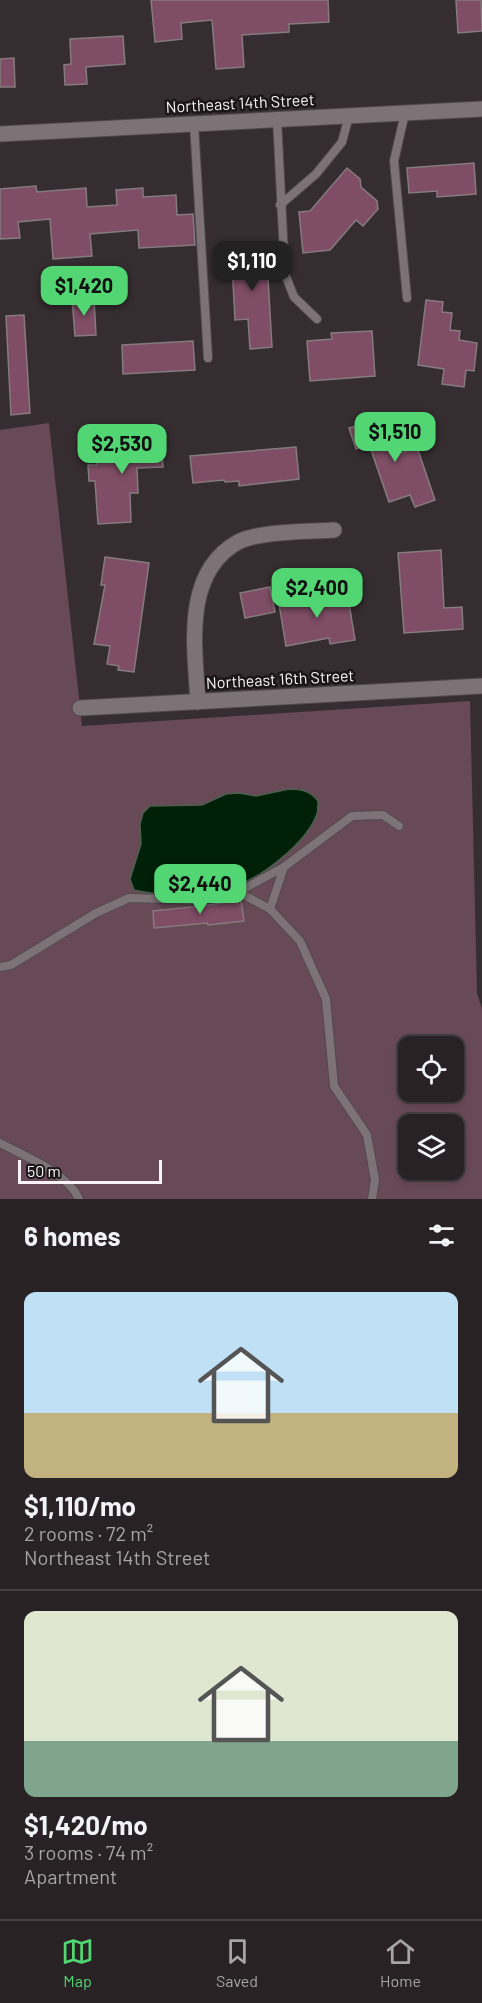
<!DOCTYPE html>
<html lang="en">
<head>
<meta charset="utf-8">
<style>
	:root { --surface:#282224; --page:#302a2c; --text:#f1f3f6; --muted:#a5a4a6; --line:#443f41; --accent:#52d673 }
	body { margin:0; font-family:Barlow,sans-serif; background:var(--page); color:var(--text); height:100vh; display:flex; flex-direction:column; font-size:22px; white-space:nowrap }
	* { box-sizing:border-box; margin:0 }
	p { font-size:20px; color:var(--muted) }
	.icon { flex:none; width:33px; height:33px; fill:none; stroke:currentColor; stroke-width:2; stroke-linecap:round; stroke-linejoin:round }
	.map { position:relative; height:1199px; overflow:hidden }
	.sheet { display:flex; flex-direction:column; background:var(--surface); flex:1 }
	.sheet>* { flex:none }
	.buttons { position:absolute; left:398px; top:1036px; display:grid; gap:12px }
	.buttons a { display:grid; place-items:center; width:66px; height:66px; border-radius:12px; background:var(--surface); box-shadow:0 3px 9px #0003,0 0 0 2px var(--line); font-size:30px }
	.scale { position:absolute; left:18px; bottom:15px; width:144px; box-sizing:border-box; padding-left:6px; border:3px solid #f9f3f5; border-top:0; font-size:16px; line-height:21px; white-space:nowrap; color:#f9f3f5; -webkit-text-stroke:4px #1a1618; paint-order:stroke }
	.price { position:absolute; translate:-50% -51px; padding:0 14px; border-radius:12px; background:var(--accent); color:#111; font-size:20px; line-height:39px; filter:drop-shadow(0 2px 3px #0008) }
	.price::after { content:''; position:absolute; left:50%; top:36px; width:18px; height:14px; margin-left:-9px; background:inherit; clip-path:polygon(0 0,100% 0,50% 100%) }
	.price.selected { background:#222; color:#fff }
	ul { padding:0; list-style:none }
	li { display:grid; align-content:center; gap:12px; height:318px; padding:0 24px }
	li+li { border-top:2px solid var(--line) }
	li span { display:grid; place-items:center; height:186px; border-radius:12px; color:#555 }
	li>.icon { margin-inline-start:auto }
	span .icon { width:108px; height:108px; fill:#fffc; stroke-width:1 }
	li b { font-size:26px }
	h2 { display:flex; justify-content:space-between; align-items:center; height:72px; padding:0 24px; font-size:26px }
	.dock { display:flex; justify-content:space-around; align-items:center; height:84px; border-top:2px solid var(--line); background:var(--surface); font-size:16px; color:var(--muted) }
	.dock a { display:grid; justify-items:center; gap:3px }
	.dock .selected { color:var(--accent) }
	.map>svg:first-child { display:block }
</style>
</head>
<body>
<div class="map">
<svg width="482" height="1199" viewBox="0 0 482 1199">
	<rect width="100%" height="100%" fill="#352d30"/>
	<path fill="#684a57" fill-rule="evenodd" d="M49 423 82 726 470 701 477 993 482 1009V1199H0V430ZM408 1047H453V1092H408ZM408 1125H453V1170H408Z"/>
	<path fill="#012008" stroke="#4b5f4f" stroke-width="1.5" d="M289 789C301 789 311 791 318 801 318 805 318 810 317 814 307 842 263 877 235 886 211 893 158 897 134 890L130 879 141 844 140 824 143 813 150 806 202 805 226 794 239 793 256 796Z"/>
	<g fill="#7f4d65" stroke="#857b7f" stroke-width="1.5">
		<path d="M151 0H328L329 22 289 24V32L242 35 244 67 216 69 212 20 181 23 182 39 155 42Z"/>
		<path d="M456 0H481L482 31 458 33Z"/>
		<path d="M123 36 125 64 86 67 87 84 65 85 64 65 71 64 70 39Z"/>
		<path d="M14 58 15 87H0V59Z"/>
		<path d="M474 163 476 194 437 197V191L409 193 407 168Z"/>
		<path d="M347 168 360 179 361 187 377 201 378 209 363 226 356 220 330 250 303 253 299 212 310 211Z"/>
		<path d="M36 186 37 192 86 188 87 207 117 205 116 190 143 188V197L176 195 177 215 193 214 195 245 139 248 138 230 90 234 92 256 53 259 50 219 18 222 20 238 0 239V189Z"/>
		<path d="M266 244 272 347 250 349 248 319 235 320 231 246Z"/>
		<path d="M94 298 96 335 75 336 72 299Z"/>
		<path d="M426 300 443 302 442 312 452 313 450 330 460 331 459 340 477 343 474 371 466 370 464 387 442 384 444 369 418 365Z"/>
		<path d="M24 315 30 413 11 415 6 316Z"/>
		<path d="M372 331 375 376 310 381 307 341 332 339 331 333Z"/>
		<path d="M193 341 195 370 123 374 122 345Z"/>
		<path d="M377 419 380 428 392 423 402 453 417 447 435 500 415 507 410 495 389 502 369 444 356 449 349 428Z"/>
		<path d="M161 433 163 467 137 468 138 493H130L131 522 98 524 95 481H89L88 465H97L96 446 134 444V435Z"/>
		<path d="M296 447 299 479 239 486V481L225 482 224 480 193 483 190 456Z"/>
		<path d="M441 550 444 608 462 607 463 629 404 633 398 553Z"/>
		<path d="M105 557 149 563 134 672 118 670 119 666 107 664 110 646 94 644 105 585H101Z"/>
		<path d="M270 587 275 612 245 618 240 593Z"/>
		<path d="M347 591 355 640 330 644 329 638 286 646 278 598 304 594 305 598Z"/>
		<path d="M239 900 241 901 244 921 208 925 207 923 154 928 153 911 203 906Z"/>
	</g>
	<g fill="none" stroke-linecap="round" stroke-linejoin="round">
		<g stroke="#514a4d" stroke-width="10">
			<g id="lane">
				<path d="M405 113 394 161 407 298"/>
				<path d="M277 119 285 274 294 297 317 319"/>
				<path d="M194 124 208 358"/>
				<path d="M280 205 316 174 342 142 349 116"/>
				<path d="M284 867 352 816 383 815 399 826"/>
				<path d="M238 892 284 867 270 909"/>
				<path d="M0 967 11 965 96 913 129 898 202 900 238 892 270 909 300 941 326 999 334 1086 367 1135 375 1180 372 1199"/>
				<path d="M0 1143C24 1156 68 1173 79 1199"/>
			</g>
		</g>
		<g stroke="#514a4d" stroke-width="17">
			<g id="street">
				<path d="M0 134 482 109"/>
				<path d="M198 702C195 649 182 573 238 542 259 531 309 532 334 530"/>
				<path d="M80 708 482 686"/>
			</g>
		</g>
		<use href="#lane" stroke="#7d7377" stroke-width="8"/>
		<use href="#street" stroke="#7d7377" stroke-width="15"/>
	</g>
	<g text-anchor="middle" stroke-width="5" stroke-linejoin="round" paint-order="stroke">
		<g font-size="16" fill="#f9f3f5" stroke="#1a1618">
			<text transform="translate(240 103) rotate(-3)" y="6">Northeast 14th Street</text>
			<text transform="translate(280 679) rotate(-3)" y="6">Northeast 16th Street</text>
		</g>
	</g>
</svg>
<div class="buttons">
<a><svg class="icon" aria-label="locate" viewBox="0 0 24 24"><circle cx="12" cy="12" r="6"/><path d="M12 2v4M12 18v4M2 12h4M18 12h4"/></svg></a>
<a><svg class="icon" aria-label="layers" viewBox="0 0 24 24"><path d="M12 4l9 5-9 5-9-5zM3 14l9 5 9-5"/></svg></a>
</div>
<div class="scale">50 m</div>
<b class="price selected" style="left:252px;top:292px">$1,110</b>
<b class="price" style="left:84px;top:317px">$1,420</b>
<b class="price" style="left:395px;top:463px">$1,510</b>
<b class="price" style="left:122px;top:475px">$2,530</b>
<b class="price" style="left:317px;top:619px">$2,400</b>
<b class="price" style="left:200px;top:915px">$2,440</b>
</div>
<section class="sheet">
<h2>6 homes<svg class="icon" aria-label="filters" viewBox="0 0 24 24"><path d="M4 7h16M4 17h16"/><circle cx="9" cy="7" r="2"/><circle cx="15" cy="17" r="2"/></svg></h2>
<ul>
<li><span style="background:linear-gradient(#bfe0f5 65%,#c2b280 0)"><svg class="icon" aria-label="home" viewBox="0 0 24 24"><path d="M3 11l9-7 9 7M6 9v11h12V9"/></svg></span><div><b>$1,110/mo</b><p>2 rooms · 72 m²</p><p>Northeast 14th Street</p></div></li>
<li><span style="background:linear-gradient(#dfe7d0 70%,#7fa58c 0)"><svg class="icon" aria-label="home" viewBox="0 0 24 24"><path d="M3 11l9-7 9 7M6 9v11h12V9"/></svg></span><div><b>$1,420/mo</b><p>3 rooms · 74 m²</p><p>Apartment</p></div></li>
</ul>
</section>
<nav class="dock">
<a class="selected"><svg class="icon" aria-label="map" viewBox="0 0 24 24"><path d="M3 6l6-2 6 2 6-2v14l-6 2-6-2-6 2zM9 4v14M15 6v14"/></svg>Map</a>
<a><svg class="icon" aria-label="saved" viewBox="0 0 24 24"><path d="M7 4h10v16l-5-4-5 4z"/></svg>Saved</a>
<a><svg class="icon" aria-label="home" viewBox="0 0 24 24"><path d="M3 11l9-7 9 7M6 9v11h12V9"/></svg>Home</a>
</nav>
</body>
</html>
